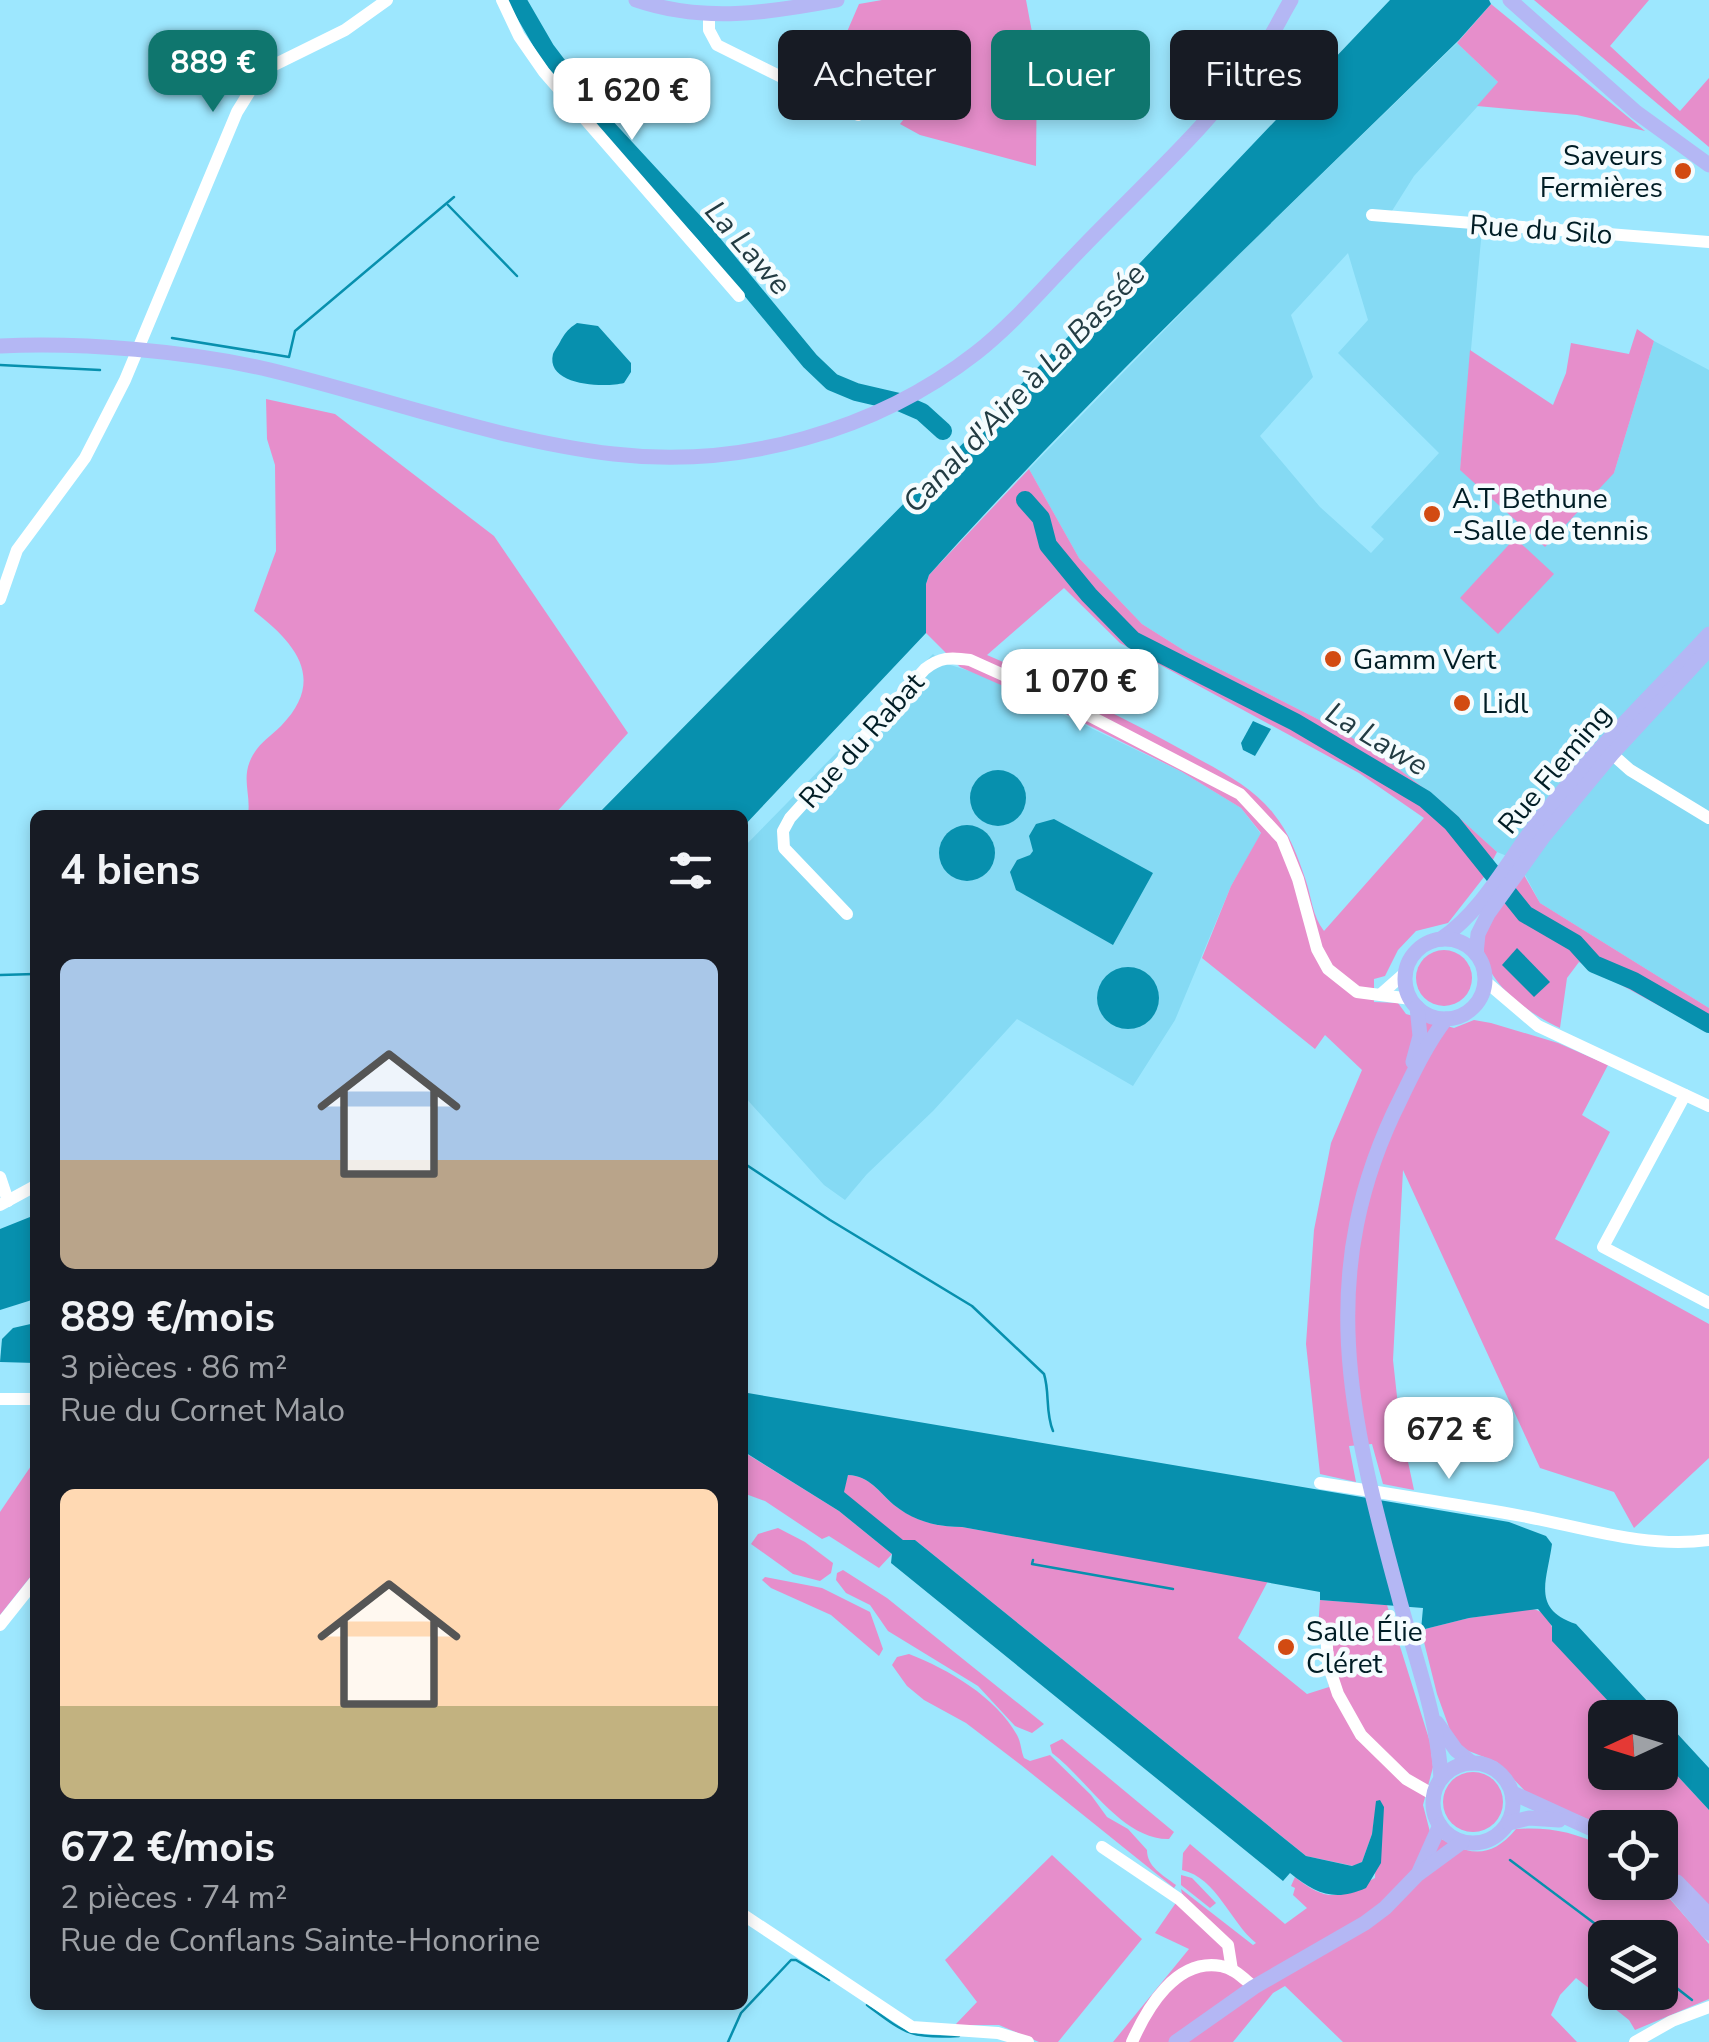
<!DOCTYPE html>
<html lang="fr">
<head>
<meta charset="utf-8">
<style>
	:root { --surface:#171b24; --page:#20242c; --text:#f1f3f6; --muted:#9ea1a6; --accent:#0f766e }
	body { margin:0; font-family:"Nunito Sans",sans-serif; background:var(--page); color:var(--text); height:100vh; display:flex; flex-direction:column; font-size:38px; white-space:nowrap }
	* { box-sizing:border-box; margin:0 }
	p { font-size:32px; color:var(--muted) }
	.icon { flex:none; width:55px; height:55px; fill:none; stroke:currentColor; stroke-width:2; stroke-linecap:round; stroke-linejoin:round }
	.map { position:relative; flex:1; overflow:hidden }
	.panel { position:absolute; left:30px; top:810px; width:718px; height:1200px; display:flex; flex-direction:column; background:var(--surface); border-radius:15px; box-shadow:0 5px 15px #0003 }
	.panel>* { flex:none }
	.hud { position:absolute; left:778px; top:30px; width:780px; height:90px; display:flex; gap:20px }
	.needle { width:65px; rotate:266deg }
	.buttons { position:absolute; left:1588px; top:1700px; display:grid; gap:20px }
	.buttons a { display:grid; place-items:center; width:90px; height:90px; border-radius:15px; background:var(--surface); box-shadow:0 5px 15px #0003; font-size:50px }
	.price { position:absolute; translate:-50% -85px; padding:0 22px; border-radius:20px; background:#fff; color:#222; font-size:32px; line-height:65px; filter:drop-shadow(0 2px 5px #0008) }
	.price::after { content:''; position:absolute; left:50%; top:60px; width:30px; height:22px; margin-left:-15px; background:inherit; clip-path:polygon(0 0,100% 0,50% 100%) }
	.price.active { background:var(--accent); color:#fff }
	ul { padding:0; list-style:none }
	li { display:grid; align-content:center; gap:20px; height:530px; padding:0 30px }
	li span { display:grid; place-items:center; height:310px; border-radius:15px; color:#555 }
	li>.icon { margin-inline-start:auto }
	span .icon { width:180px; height:180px; fill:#fffc; stroke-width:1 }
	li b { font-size:42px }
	h2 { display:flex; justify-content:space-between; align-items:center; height:120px; padding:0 30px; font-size:42px }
	.chip { padding:0 35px; border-radius:15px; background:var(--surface); box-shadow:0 5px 15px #0003; font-size:35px; line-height:90px }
	.chip.active { background:var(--accent); color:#fff }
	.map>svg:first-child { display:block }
</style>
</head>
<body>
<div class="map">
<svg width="1709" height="2042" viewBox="0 0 1709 2042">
	<rect width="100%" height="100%" fill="#9de7fe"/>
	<g fill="#85daf4" fill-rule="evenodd">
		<path d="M1457 43 1499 83 1414 176 1385 222 1482 229 1460 470 1614 473 1654 341 1709 370V1008L1540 903 1517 860 1497 852 1443 803 1387 760 1343 732 1188 653 1142 624 1079 558 1029 469 1228 265ZM1348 253 1368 320 1338 353 1439 453 1371 527 1384 539 1371 553 1320 507 1260 436 1313 377 1291 315Z"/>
		<path d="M933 654 941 662 979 674 1182 772 1241 808 1261 834 1231 886 1175 1020 1133 1086 1017 1019 933 1111 867 1174 845 1200 824 1185 743 1095V848Z"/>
	</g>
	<g fill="#e68ecb" fill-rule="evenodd">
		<path d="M882 0H1026L1037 59 1036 166 920 135 900 124 926 91 882 80 846 34 859 4Z"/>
		<path d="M1534 0H1649L1610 46 1680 111 1709 78V147Z"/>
		<path d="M1491 4 1645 131 1577 115 1477 106 1498 82 1457 43Z"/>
		<path d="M1637 329 1654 341 1614 473 1545 547 1460 470 1470 350 1553 405 1566 373 1571 343 1629 354Z"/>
		<path d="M266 399 335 414 494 536 628 733 554 815H248C251 796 242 780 250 761 257 744 269 738 281 726 327 679 295 643 254 611L276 551 275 465 267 439Z"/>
		<path d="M1029 469 1079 558 1142 624 1188 653 1343 732 1387 760 1443 803 1497 852 1484 877 1448 923 1416 931 1398 950 1385 976 1374 979V1002L1398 1003 1406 1014 1454 1028 1474 1020 1491 1023 1558 1043 1608 1065 1582 1115 1610 1132 1555 1239 1709 1324V1458L1634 1528 1614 1492 1540 1468 1403 1170 1393 1360 1400 1424 1414 1490 1383 1484 1372 1444 1349 1446 1356 1482 1320 1474 1306 1344 1314 1230 1331 1143 1362 1070 1325 1035 1315 1049 1202 958 1231 886 1261 833 1241 808 1182 772 1058 710 960 667 926 633V584L929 575ZM1064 588 1120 643 1359 773 1424 818 1324 931C1312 915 1312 899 1306 881 1298 857 1289 832 1273 813 1251 785 1216 769 1186 752 1121 716 1055 684 987 655Z"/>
		<path d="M1515 538 1554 574 1498 634 1460 598Z"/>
		<path d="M1524 875 1540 903 1709 1008V1033L1579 962 1567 978 1560 1028C1529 1014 1474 977 1485 935 1490 918 1514 890 1524 875Z"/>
		<circle cx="1444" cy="978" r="28"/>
		<path d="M742 1451 839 1511 892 1554 879 1568 829 1536 822 1539 765 1501 743 1493Z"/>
		<path d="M35 1460V1571L0 1615V1512Z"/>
		<path d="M848 1475C870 1476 879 1492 894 1505 915 1521 936 1527 962 1527L1268 1581 1238 1638 1307 1694 1329 1687 1318 1629 1320 1600 1387 1605 1430 1742 1433 1767 1423 1805 1430 1832C1463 1853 1487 1864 1516 1829 1551 1827 1573 1832 1605 1847V1882L1656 1883 1709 1944V1999L1635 2030 1629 2020 1576 1978 1560 1995 1551 2015 1577 2042H1343L1285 1986 1273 1993 1233 2042H1113L1189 1949 1155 1933 1182 1894 1181 1889 1253 1945 1256 1943C1230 1922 1217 1878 1182 1870L1183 1853 1190 1844 1285 1924 1307 1908 1293 1895 1295 1888 1291 1886 1295 1877C1330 1905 1339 1896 1375 1878L1377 1801 1372 1834 1362 1862 1353 1866 1306 1856 915 1540 903 1541 843 1492ZM1605 1938H1660V1992H1605Z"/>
		<path d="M778 1528 805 1542 833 1563 831 1573 820 1581 793 1574 751 1544 758 1534Z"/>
		<path d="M843 1570 887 1598 1044 1724 1032 1733 1015 1726 978 1686 888 1631 870 1605 846 1593 836 1580 837 1573Z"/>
		<path d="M765 1577 822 1588 870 1612 883 1649 879 1656 831 1615 771 1588 762 1580Z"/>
		<path d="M1532 1609C1548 1611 1555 1628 1553 1641L1623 1717 1605 1718V1772H1660V1757L1709 1810V1907L1660 1862V1828L1607 1827 1529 1795 1497 1762 1461 1748 1450 1730 1437 1694 1421 1630 1469 1618Z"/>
		<path d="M909 1654C948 1669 996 1697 1017 1735 1021 1742 1021 1751 1024 1758L1030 1761 1050 1755 1091 1795 1107 1817 1128 1829 1147 1850C1147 1867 1163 1875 1176 1885L1174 1888 1021 1765 966 1723 924 1700 907 1686 892 1665 897 1657Z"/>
		<path d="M1062 1739 1174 1832 1169 1839C1122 1840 1087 1779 1052 1753L1050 1745Z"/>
		<circle cx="1473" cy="1802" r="30"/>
		<path d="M1052 1855 1142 1939 1058 2042H1039L999 2025H955L977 2002 945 1960Z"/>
		<path d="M1181 1875 1192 1878 1216 1903 1210 1908 1181 1885Z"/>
	</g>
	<g fill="#0790ae">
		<path d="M1390 0H1489L1491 4 1459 40C1280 215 1097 388 929 575L926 584V633L743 827 742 815H597L1119 285Z"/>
		<path d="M577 323 598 326 631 363V372L624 383C605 388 545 386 553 354 554 351 560 343 561 340 566 332 568 329 577 323Z"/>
		<path d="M1253 721 1271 729 1255 756 1243 750 1241 743Z"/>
		<circle cx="998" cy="798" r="28"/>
		<path d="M1054 819 1153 873 1113 945 1016 890 1010 872 1017 860 1030 855 1033 851 1029 836 1036 824Z"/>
		<circle cx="967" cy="853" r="28"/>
		<path d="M1517 948 1550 982 1534 997 1502 965Z"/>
		<circle cx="1128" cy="998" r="31"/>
		<path d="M35 1215V1299L0 1310V1229Z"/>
		<path d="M35 1323V1363L0 1362 2 1339 13 1328Z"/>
		<path d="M742 1392 1509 1522 1546 1536 1552 1544C1547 1581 1531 1609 1576 1624L1709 1768V1810L1660 1757V1718L1623 1717 1552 1641V1626L1538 1609 1469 1618 1421 1630 1423 1608 1320 1600V1592L962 1527C936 1527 914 1521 894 1505 879 1492 870 1476 848 1475L844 1492 903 1540H915L1306 1856 1352 1866 1362 1862 1372 1834 1376 1801 1380 1800 1384 1807 1381 1863 1366 1888C1335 1902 1316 1894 1290 1873L1283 1881 891 1563 892 1554 839 1511 743 1451Z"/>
	</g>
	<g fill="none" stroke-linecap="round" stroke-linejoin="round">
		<g stroke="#0790ae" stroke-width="2.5">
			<path d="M448 205 517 276"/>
			<path d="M172 338 289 357 295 331 454 197"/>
			<path d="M0 365 100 370"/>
			<path d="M0 975 35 974"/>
			<path d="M742 1162 830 1220 972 1306 1044 1374C1050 1393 1045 1412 1053 1431"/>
			<path d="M1033 1560 1032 1564 1173 1589"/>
			<path d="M1510 1860 1614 1938"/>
			<path d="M1660 1975 1692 2000"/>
			<path d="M867 2005C905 2033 910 2039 959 2036"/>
			<path d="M728 2042 741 2013 791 1960H796L829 1980"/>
		</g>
		<g stroke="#0790ae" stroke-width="18">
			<path d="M517 0 546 50 596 116 705 234 810 361 832 382 856 392 899 402 922 412 943 431"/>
			<path d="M1025 500 1041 518 1048 545 1089 595 1133 640 1295 722 1425 799 1452 823 1525 914 1575 943 1594 964 1634 981 1709 1024"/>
		</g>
		<g stroke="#fff" stroke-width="12">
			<path d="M502 0 519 36 544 72 739 296"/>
			<path d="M709 15V30L717 45 858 115"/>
			<path d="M1372 215 1709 242"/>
			<path d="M0 599 17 550 85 458 125 380 237 112 258 78 274 65 345 30 387 0"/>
			<path d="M1612 754 1630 770 1709 818"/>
			<path d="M847 914 784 848 783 831 790 818 925 669C940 657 951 657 970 660L1063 702 1240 794 1282 839 1298 879 1317 949 1328 969 1357 992 1411 999"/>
			<path d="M1485 981 1538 1026 1709 1106"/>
			<path d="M1381 994 1406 972"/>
			<path d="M1685 1095 1603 1247 1709 1303"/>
			<path d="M0 1177 8 1201"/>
			<path d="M0 1205 35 1186"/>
			<path d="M0 1399H35"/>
			<path d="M1320 1483C1384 1493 1448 1503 1511 1514 1577 1525 1641 1549 1709 1540"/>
			<path d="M0 1625 35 1581"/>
			<path d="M1326 1631 1328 1664 1338 1694 1361 1735 1406 1779 1434 1795"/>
			<path d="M1102 1847 1179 1899 1228 1945 1232 1970"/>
			<path d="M742 1914 912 2027 998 2033 1028 2042"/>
			<path d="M1132 2042C1147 2008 1176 1958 1221 1966 1234 1968 1244 1979 1254 1987"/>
			<path d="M1635 2042 1672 2021 1709 2007"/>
		</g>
		<g stroke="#b4b7f4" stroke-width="15">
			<path d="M636 0C703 23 769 13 837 0"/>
			<path d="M1510 0 1636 112 1709 165"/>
			<path d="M0 346C82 342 190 351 270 370 382 397 500 441 614 454 740 469 876 431 976 353 1013 324 1045 286 1078 252 1139 188 1210 126 1261 52 1272 36 1281 17 1291 0"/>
			<path d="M1441 939C1485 909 1510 856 1543 815 1594 751 1653 694 1709 634"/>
			<circle cx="1445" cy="979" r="40"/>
			<path d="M1476 954 1478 934 1488 914 1544 836 1612 754 1709 649"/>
			<path d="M1413 1062 1420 1036 1417 1007"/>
			<path d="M1437 1723 1456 1750 1472 1763"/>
			<circle cx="1473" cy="1803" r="40"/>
			<path d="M1441 1779C1438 1716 1414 1656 1398 1594 1350 1417 1313 1272 1401 1098 1414 1071 1428 1042 1446 1019"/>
			<path d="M1513 1793 1605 1835"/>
			<path d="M1509 1823 1529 1818 1559 1820"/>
			<path d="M1419 1872 1440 1825"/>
			<path d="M1660 1875 1709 1933"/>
			<path d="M1677 1882 1709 1915"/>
			<path d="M1176 2042 1254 1987 1365 1923 1385 1908 1417 1875 1462 1842"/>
		</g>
	</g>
	<g fill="#d24b12" stroke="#f5fcfe" stroke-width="4">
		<circle cx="1683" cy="171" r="10"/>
		<circle cx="1432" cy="514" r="10"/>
		<circle cx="1333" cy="659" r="10"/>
		<circle cx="1462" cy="703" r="10"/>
		<circle cx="1286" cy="1647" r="10"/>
	</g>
	<g text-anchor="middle" stroke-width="9" stroke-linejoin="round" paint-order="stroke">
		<g font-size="28" fill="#001d25" stroke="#f5fcfe" text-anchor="start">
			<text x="1663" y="165" text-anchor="end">Saveurs<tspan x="1663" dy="32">Fermières</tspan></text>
			<text x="1452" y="508">A.T Bethune<tspan x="1452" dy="32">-Salle de tennis</tspan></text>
			<text x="1353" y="669">Gamm Vert</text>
			<text x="1482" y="713">Lidl</text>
			<text x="1306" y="1641">Salle Élie<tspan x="1306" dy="32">Cléret</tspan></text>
		</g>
		<g font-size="28" fill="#001d25" stroke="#f5fcfe">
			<text transform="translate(1541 229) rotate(4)" y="10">Rue du Silo</text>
			<text transform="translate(861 740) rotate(-48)" y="10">Rue du Rabat</text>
			<text transform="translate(1554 769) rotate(-50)" y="10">Rue Fleming</text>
		</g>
		<g font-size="30" font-style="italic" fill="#233c43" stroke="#f5fcfe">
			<text transform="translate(748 248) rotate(49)" y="10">La Lawe</text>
			<text transform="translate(1024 388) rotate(-46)" y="10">Canal d'Aire à La Bassée</text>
			<text transform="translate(1377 739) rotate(31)" y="10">La Lawe</text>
		</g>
	</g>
</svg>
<div class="buttons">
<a><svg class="needle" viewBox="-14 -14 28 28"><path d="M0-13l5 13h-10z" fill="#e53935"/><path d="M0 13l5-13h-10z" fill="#9ea1a6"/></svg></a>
<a><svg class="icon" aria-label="locate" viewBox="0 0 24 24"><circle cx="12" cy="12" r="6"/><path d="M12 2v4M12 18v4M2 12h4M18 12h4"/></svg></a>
<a><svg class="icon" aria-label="layers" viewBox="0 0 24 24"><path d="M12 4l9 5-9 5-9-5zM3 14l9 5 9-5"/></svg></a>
</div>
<b class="price active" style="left:213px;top:115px">889 €</b>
<b class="price" style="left:632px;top:143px">1 620 €</b>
<b class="price" style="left:1080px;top:734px">1 070 €</b>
<b class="price" style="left:1449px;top:1482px">672 €</b>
<div class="hud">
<a class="chip">Acheter</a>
<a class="chip active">Louer</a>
<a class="chip">Filtres</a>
</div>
<section class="panel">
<h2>4 biens<svg class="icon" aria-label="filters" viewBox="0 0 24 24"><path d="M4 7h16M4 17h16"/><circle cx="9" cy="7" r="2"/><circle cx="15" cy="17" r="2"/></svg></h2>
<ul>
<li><span style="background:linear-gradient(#a9c7e8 65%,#b9a48a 0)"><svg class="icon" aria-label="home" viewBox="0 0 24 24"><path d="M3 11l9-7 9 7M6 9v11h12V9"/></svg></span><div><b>889 €/mois</b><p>3 pièces · 86 m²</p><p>Rue du Cornet Malo</p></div></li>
<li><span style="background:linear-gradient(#ffd9b3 70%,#c2b280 0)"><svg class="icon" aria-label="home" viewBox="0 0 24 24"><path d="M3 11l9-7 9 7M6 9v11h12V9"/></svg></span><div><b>672 €/mois</b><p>2 pièces · 74 m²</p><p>Rue de Conflans Sainte-Honorine</p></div></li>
</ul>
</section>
</div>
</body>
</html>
